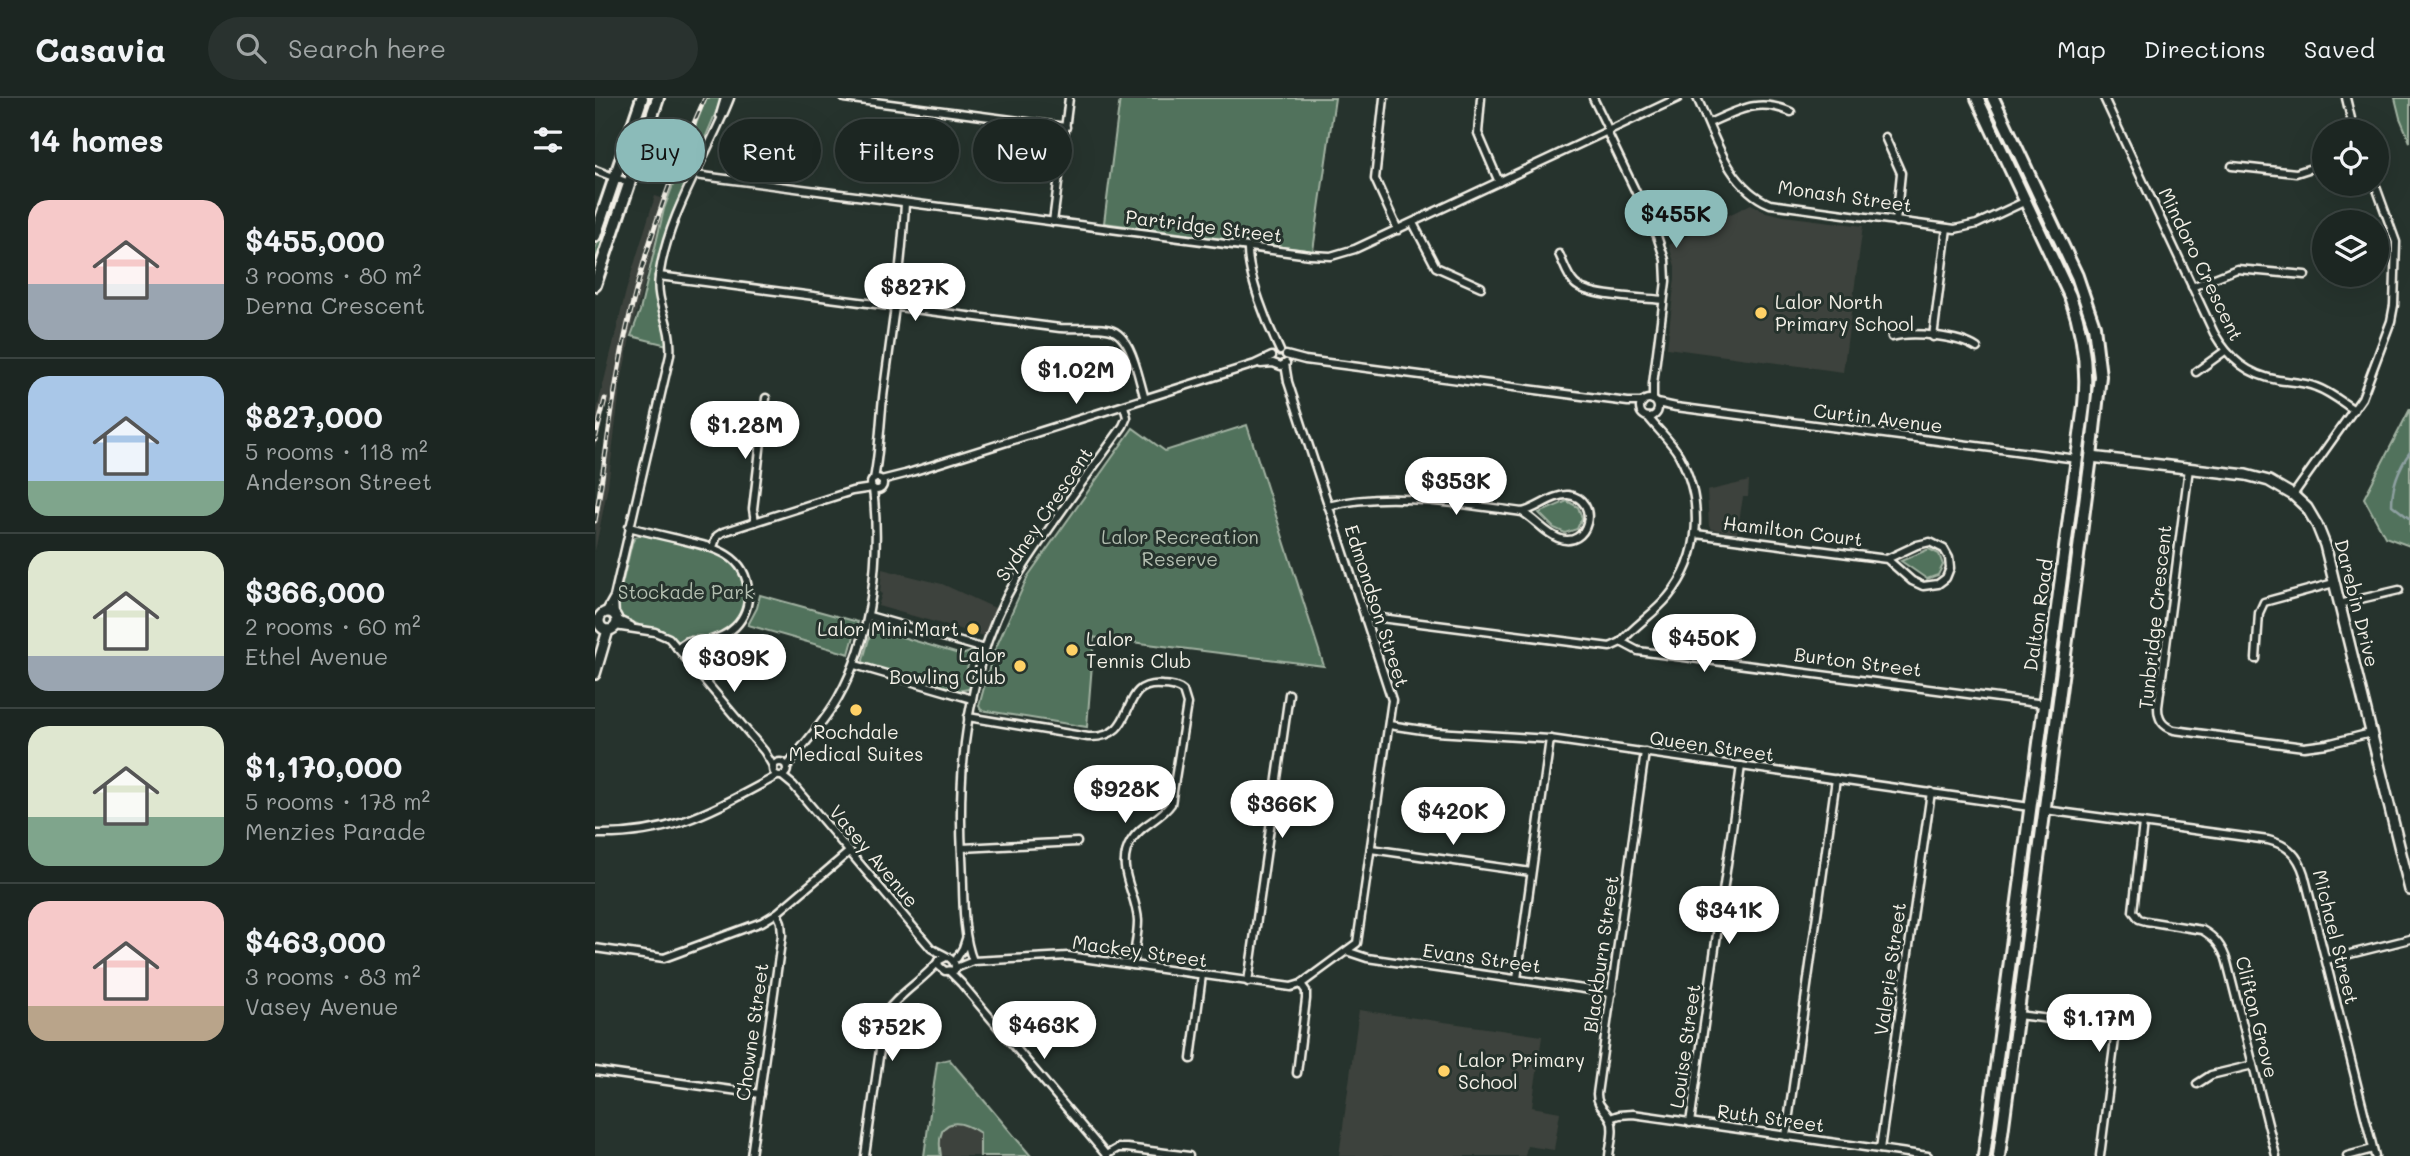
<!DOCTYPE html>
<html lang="en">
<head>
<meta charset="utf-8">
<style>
	:root { --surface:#1c2622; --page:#29322f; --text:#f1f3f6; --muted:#a0a5a5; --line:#3a4340; --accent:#8bbbb9 }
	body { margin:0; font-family:Mali,sans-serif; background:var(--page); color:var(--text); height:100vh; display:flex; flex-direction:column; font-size:26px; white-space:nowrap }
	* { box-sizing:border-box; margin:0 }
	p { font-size:23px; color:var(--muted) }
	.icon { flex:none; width:38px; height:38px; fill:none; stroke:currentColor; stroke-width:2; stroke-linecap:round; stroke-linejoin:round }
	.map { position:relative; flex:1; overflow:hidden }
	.panel { display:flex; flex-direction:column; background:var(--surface); width:595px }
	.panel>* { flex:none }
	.hud { position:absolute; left:21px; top:21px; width:665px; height:63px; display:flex; gap:14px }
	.tools { position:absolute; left:1717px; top:21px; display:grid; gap:14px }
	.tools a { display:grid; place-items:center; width:77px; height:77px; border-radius:50%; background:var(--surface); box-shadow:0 7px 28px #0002,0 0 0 2px var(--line); font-size:35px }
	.price { position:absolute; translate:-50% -60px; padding:0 16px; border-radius:24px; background:#fff; color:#222; font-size:23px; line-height:46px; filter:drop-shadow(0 2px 4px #0008) }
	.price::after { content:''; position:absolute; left:50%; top:42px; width:21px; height:16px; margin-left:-10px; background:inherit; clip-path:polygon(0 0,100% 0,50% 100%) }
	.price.current { background:var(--accent); color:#111 }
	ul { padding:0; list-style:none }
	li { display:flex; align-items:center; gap:21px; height:175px; padding:0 28px }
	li+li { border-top:2px solid var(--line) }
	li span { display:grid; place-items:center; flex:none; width:196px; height:140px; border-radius:21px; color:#555 }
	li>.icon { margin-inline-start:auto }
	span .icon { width:84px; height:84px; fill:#fffc; stroke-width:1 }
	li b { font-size:30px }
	h2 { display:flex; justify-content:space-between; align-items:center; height:84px; padding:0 28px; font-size:30px }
	.tag { padding:0 24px; border-radius:32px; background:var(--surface); box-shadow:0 7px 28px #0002,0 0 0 2px var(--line); font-size:24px; line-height:63px }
	.tag.current { background:var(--accent); color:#111 }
	header { display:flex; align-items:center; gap:42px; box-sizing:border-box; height:98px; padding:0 35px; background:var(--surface); border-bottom:2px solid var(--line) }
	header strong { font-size:33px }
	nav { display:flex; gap:38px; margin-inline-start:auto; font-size:24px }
	.search { width:490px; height:63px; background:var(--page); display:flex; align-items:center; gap:18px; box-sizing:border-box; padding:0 24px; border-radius:38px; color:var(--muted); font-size:26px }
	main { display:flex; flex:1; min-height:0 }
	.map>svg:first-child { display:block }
</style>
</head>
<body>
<header>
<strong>Casavia</strong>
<div class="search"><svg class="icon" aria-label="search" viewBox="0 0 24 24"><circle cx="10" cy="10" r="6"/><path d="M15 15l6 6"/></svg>Search here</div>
<nav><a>Map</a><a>Directions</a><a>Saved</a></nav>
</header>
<main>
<section class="panel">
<h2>14 homes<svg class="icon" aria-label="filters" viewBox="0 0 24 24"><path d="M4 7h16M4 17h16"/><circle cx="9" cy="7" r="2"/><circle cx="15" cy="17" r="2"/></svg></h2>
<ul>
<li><span style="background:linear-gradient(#f6c9c9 60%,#9aa5b1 0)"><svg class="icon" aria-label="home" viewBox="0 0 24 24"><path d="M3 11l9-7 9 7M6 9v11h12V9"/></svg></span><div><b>$455,000</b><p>3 rooms · 80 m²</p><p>Derna Crescent</p></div></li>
<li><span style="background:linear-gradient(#a9c7e8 75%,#7fa58c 0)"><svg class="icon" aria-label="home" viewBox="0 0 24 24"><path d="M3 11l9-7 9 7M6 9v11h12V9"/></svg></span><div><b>$827,000</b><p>5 rooms · 118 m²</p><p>Anderson Street</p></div></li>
<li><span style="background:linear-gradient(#dfe7d0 75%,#9aa5b1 0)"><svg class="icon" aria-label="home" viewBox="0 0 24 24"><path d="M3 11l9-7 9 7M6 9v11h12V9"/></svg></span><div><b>$366,000</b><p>2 rooms · 60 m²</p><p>Ethel Avenue</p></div></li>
<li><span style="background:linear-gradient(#dfe7d0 65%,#7fa58c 0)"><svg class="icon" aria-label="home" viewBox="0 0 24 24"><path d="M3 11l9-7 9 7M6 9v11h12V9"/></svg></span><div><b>$1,170,000</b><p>5 rooms · 178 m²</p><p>Menzies Parade</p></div></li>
<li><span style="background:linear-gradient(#f6c9c9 75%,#b9a48a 0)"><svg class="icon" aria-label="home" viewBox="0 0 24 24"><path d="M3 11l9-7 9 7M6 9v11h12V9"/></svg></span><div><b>$463,000</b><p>3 rooms · 83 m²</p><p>Vasey Avenue</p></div></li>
</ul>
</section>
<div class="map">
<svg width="1815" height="1058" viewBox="0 0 1815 1058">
	<rect width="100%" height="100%" fill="#26332d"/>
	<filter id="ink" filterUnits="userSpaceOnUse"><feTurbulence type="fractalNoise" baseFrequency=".0143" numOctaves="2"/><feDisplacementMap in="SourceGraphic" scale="14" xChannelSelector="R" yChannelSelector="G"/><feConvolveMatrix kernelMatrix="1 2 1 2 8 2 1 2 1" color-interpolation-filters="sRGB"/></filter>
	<g filter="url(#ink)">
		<g fill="#3d423c">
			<path d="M60 98 72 102 36 234 25 290 13 388 0 453V412L15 306H11L0 350V320L31 193Z"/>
			<path d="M1156 106 1171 114 1189 118 1268 128 1248 274 1072 250 1080 180V168L1074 147Z"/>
			<path d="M1154 383 1153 399H1148L1142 435 1116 431 1114 428 1112 393Z"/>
			<path d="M287 471 347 486 402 511 389 538 283 508 287 496 285 495Z"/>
			<path d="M764 912 947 938 937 1009 965 1014 959 1052 932 1048 930 1058H744Z"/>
			<path d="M357 1025 370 1026 385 1035V1058H346L343 1042 349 1029Z"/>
		</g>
		<g fill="#51725c" stroke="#a2b2a2" stroke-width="2">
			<path d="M111 0H127L76 121 60 179V196L70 228 72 247 36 238 45 213 69 111Z"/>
			<path d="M525 0H740L718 153 509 125Z"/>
			<path d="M1800 0H1815V44L1805 20Z"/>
			<path d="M23 93 26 97 0 175V151Z"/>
			<path d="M1815 311V448L1790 439 1769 400Z"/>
			<path d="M652 327 729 568 496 539 499 541 492 629 386 612 384 608 398 556 433 478 538 330 570 353Z"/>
			<path d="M972 403 983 409 987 420 982 431 970 435 959 430 944 415Z"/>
			<path d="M48 437C70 442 108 447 126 457 154 472 158 516 130 533 119 540 111 538 99 539 94 540 89 543 84 544L67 532 44 527 25 518 22 507 37 445 40 439Z"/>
			<path d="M1334 451 1344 456 1348 467 1343 477 1332 481 1306 463Z"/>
			<path d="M165 497 263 524 254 556 153 527 162 510Z"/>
			<path d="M277 530 367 557 377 553 383 557 375 561 369 581 376 585 374 591 362 593 269 566 268 562Z"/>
			<path d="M354 961 436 1058H385V1035C358 1017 340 1024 346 1058H329L342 964Z"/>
		</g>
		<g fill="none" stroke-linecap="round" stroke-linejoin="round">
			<path stroke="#8ea0a1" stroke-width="2.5" d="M1815 354C1803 371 1797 387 1797 407L1815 421"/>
			<g stroke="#f4f1e8" stroke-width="11">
				<g id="street">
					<path d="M249 0 471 29"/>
					<path d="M789 0 780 81 803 132"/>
					<path d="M886 0 883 35 904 84"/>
					<path d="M998 0 1014 33"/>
					<path d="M1102 0C1120 38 1133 89 1175 106L1360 131 1382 126 1431 103"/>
					<path d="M1509 0 1619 235C1634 261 1653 277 1683 282 1696 284 1709 284 1721 289 1735 294 1747 304 1759 312"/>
					<path d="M1751 0 1759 33"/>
					<path d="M125 17 130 0"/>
					<path d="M1114 25C1146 11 1163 0 1196 14"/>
					<path d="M1012 34 1062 138 1070 162 1071 183 1058 286V302"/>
					<path d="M1290 39 1306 75 1301 124"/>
					<path d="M1637 68 1701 75 1729 66"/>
					<path d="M0 72 34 85"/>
					<path d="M100 77 715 157 736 158 760 151 1083 0"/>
					<path d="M458 124 474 0"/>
					<path d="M818 125 841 169 886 189"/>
					<path d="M653 149C652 177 673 228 685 253"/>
					<path d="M964 156C969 166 972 178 980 186 993 199 1049 200 1068 202"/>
					<path d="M64 178 465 230C481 231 496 229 511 231 537 233 543 280 550 301"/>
					<path d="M1597 189 1642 171 1710 177"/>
					<path d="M1297 239C1317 233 1364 238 1382 250"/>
					<path d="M1338 239 1352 130"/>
					<path d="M691 257 710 262 1033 304H1048"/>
					<path d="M666 266 678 265 686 268 691 265"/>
					<path d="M1601 274 1630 253"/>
					<circle cx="1054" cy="310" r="9"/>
					<path d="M1062 305 1081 309 1482 361"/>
					<path d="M1594 370 1563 609C1563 621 1567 628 1579 632L1709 649 1732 646 1776 635"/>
					<circle cx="282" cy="386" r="6"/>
					<path d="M279 381C285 351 285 321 289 291 297 229 307 167 310 105"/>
					<path d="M286 382 310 376 660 266 677 258"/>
					<path d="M1698 397 1767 300 1796 223 1799 207 1801 144 1780 86"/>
					<path d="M733 408C793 392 866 406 927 414 942 411 958 396 973 397 1007 401 993 453 963 440 950 435 940 421 927 414"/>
					<path d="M160 424 158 411 171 300"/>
					<path d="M34 429C52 434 70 438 87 442 117 449 152 456 153 494 154 507 149 520 140 529 124 545 106 540 88 556"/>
					<path d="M1101 436 1292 461 1322 447 1335 444 1349 451 1354 460 1355 470 1351 480 1343 486 1328 488 1317 483 1292 461"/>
					<path d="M118 449 122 438 128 434 257 393 277 390"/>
					<path d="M19 501 20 518"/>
					<path d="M1744 506 1804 492"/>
					<path d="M10 515 19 499 75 257C78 226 60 206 64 179 73 115 112 59 135 0"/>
					<path d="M274 518 390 551"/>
					<path d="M21 521 36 528"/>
					<path d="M770 521 786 520 1015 549 1026 544 1043 553 1449 606"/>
					<path d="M20 528 60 534 74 540 169 653 178 668"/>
					<path d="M1026 544C1040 527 1059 516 1073 499 1107 458 1109 403 1084 357 1076 343 1063 332 1053 319"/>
					<path d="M82 550 93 543H106"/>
					<path d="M1661 561 1664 515 1669 504 1739 485"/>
					<path d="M260 567 377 601"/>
					<path d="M373 619 493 639C547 641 520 582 567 587 575 587 582 588 588 593L592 606 576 706C565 722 546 726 536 743 519 771 542 795 543 823 543 837 539 853 538 867"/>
					<path d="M794 627 841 634 955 641 1435 709"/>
					<circle cx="185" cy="671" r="7"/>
					<path d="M192 669C208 646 229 625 243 600 277 540 286 458 278 391"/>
					<path d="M187 678 198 687 336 850C346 857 362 859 360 872L350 873 344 868 343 863 351 859"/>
					<path d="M1450 712 1673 742C1693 747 1703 757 1709 776L1780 1058"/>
					<path d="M1548 725 1538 813 1544 821 1551 823 1607 832C1620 839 1628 849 1632 864L1681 1058"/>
					<path d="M0 736C77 738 118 712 182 678"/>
					<path d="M367 750 482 744"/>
					<path d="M776 751 936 774"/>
					<path d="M0 850 69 860 167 824 182 815 255 753"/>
					<path d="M754 854 772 860 1017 895"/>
					<path d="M362 860 368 850 371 841"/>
					<path d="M1731 862 1815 841"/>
					<path d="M378 863C366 834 369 790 367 758 362 661 373 561 424 476 456 425 493 377 528 328L532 319 529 308"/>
					<path d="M361 870 378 863 473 858 696 889 706 886 762 845 797 602 693 284 690 266"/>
					<path d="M354 873 366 885 512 1058"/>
					<path d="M922 881 955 641"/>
					<path d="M653 884 694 596"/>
					<path d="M1423 917 1510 928 1518 932 1520 941 1505 1058"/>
					<path d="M596 961 607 877"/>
					<path d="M0 973 165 996"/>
					<path d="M702 975 711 901V893L706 886"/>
					<path d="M1602 986 1616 977 1658 967"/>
					<path d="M1015 1020 1024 1017 1038 1016 1333 1058"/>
					<path d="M1095 1025 1146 668"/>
					<path d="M1191 1038 1241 681"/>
					<path d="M1285 1051 1336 694"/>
					<path d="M511 1057 523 1050H532L594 1058"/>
					<path d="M156 1058 187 837 186 824 182 815"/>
					<path d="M270 1058 290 916C303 896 327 883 342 865"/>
					<path d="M1014 1058C1015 1047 1020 1033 1016 1022 1011 1011 1002 1009 1002 996L1050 654"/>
					<path d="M1752 1058 1778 1051"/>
				</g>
			</g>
			<g stroke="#f4f1e8" stroke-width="14">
				<g id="secondary">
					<path d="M1496 359 1651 377 1674 383 1698 397 1712 410 1722 427 1730 447 1815 792"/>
					<circle cx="13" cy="523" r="9"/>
					<path d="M0 576 13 532"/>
				</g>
			</g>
			<g stroke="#f4f1e8" stroke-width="16">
				<g id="primary">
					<path d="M1382 0 1475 198C1488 234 1493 269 1489 307L1389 1058"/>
					<path d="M1398 0 1482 178 1499 228 1505 278 1496 359 1404 1058"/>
					<path d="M0 138 47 0"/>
					<path d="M0 187 63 0"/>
				</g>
			</g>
			<use href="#street" stroke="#26332d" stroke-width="6"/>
			<use href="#secondary" stroke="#26332d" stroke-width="9"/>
			<use href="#primary" stroke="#26332d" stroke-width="10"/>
			<g stroke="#f4f1e8" stroke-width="5">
				<g id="rail">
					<path d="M0 342 10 301"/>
					<path d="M0 423C9 374 14 324 23 275 39 181 71 87 110 0"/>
				</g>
			</g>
			<use href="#rail" stroke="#26332d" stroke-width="2.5" stroke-dasharray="8" stroke-linecap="butt"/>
		</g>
	</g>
	<g fill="#ffd166" stroke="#26332d" stroke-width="2.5">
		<circle cx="1166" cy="215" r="7"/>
		<circle cx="378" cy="531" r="7"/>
		<circle cx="477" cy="552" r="7"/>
		<circle cx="425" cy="568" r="7"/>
		<circle cx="261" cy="612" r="7"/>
		<circle cx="849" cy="973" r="7"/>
	</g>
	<g text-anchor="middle" stroke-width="6" stroke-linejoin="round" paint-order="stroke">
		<g font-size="19" fill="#f4f1e8" stroke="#26332d">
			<text transform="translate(1250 98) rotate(8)" y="7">Monash Street</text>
			<text transform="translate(609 128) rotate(7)" y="7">Partridge Street</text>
			<text transform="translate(1606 166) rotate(64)" y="7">Mindoro Crescent</text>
			<text transform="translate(1283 320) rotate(7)" y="7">Curtin Avenue</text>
			<text transform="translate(449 416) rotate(-56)" y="7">Sydney Crescent</text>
			<text transform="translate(1198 433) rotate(7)" y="7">Hamilton Court</text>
			<text transform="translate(1762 505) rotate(76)" y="7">Darebin Drive</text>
			<text transform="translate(782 508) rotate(72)" y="7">Edmondson Street</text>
			<text transform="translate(1443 517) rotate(-82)" y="7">Dalton Road</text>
			<text transform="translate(1560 519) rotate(-84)" y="7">Tunbridge Crescent</text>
			<text transform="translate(1263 564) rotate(7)" y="7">Burton Street</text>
			<text transform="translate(1117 648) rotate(8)" y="7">Queen Street</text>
			<text transform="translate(279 758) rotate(50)" y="7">Vasey Avenue</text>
			<text transform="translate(1741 839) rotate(76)" y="7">Michael Street</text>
			<text transform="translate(545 853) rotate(8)" y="7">Mackey Street</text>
			<text transform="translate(1006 856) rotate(-82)" y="7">Blackburn Street</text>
			<text transform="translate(887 860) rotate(8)" y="7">Evans Street</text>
			<text transform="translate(1295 871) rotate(-82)" y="7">Valerie Street</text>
			<text transform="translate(1662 919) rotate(76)" y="7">Clifton Grove</text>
			<text transform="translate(157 934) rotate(-82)" y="7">Chowne Street</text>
			<text transform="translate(1090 948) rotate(-82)" y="7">Louise Street</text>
			<text transform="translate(1176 1020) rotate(8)" y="7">Ruth Street</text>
		</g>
		<g font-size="19" fill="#f4f1e8" stroke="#26332d" text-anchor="start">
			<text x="1180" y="211">Lalor North<tspan x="1180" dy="22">Primary School</tspan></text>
			<text x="364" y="538" text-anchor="end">Lalor Mini Mart</text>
			<text x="491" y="548">Lalor<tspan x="491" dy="22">Tennis Club</tspan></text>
			<text x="411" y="564" text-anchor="end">Lalor<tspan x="411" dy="22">Bowling Club</tspan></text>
			<text x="261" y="641" text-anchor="middle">Rochdale<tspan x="261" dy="22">Medical Suites</tspan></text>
			<text x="863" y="969">Lalor Primary<tspan x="863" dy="22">School</tspan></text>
		</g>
		<g font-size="19" fill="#b3beb0" stroke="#26332d">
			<text x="585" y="446">Lalor Recreation<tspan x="585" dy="22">Reserve</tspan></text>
			<text x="91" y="501">Stockade Park</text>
		</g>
	</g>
</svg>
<div class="tools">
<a><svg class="icon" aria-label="locate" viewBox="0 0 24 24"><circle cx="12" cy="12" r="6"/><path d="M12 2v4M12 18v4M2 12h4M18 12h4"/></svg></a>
<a><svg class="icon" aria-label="layers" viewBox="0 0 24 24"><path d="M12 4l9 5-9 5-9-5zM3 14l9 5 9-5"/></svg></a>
</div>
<b class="price current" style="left:1081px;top:152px">$455K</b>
<b class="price" style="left:320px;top:225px">$827K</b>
<b class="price" style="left:481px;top:308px">$1.02M</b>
<b class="price" style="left:150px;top:363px">$1.28M</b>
<b class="price" style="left:861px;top:419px">$353K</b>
<b class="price" style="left:1109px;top:576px">$450K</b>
<b class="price" style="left:139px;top:596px">$309K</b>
<b class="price" style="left:530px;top:727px">$928K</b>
<b class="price" style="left:687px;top:742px">$366K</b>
<b class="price" style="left:858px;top:749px">$420K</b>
<b class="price" style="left:1134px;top:848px">$341K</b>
<b class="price" style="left:1504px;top:956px">$1.17M</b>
<b class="price" style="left:449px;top:963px">$463K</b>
<b class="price" style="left:297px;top:965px">$752K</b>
<div class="hud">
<a class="tag current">Buy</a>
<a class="tag">Rent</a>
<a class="tag">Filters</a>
<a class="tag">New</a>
</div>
</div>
</main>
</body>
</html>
